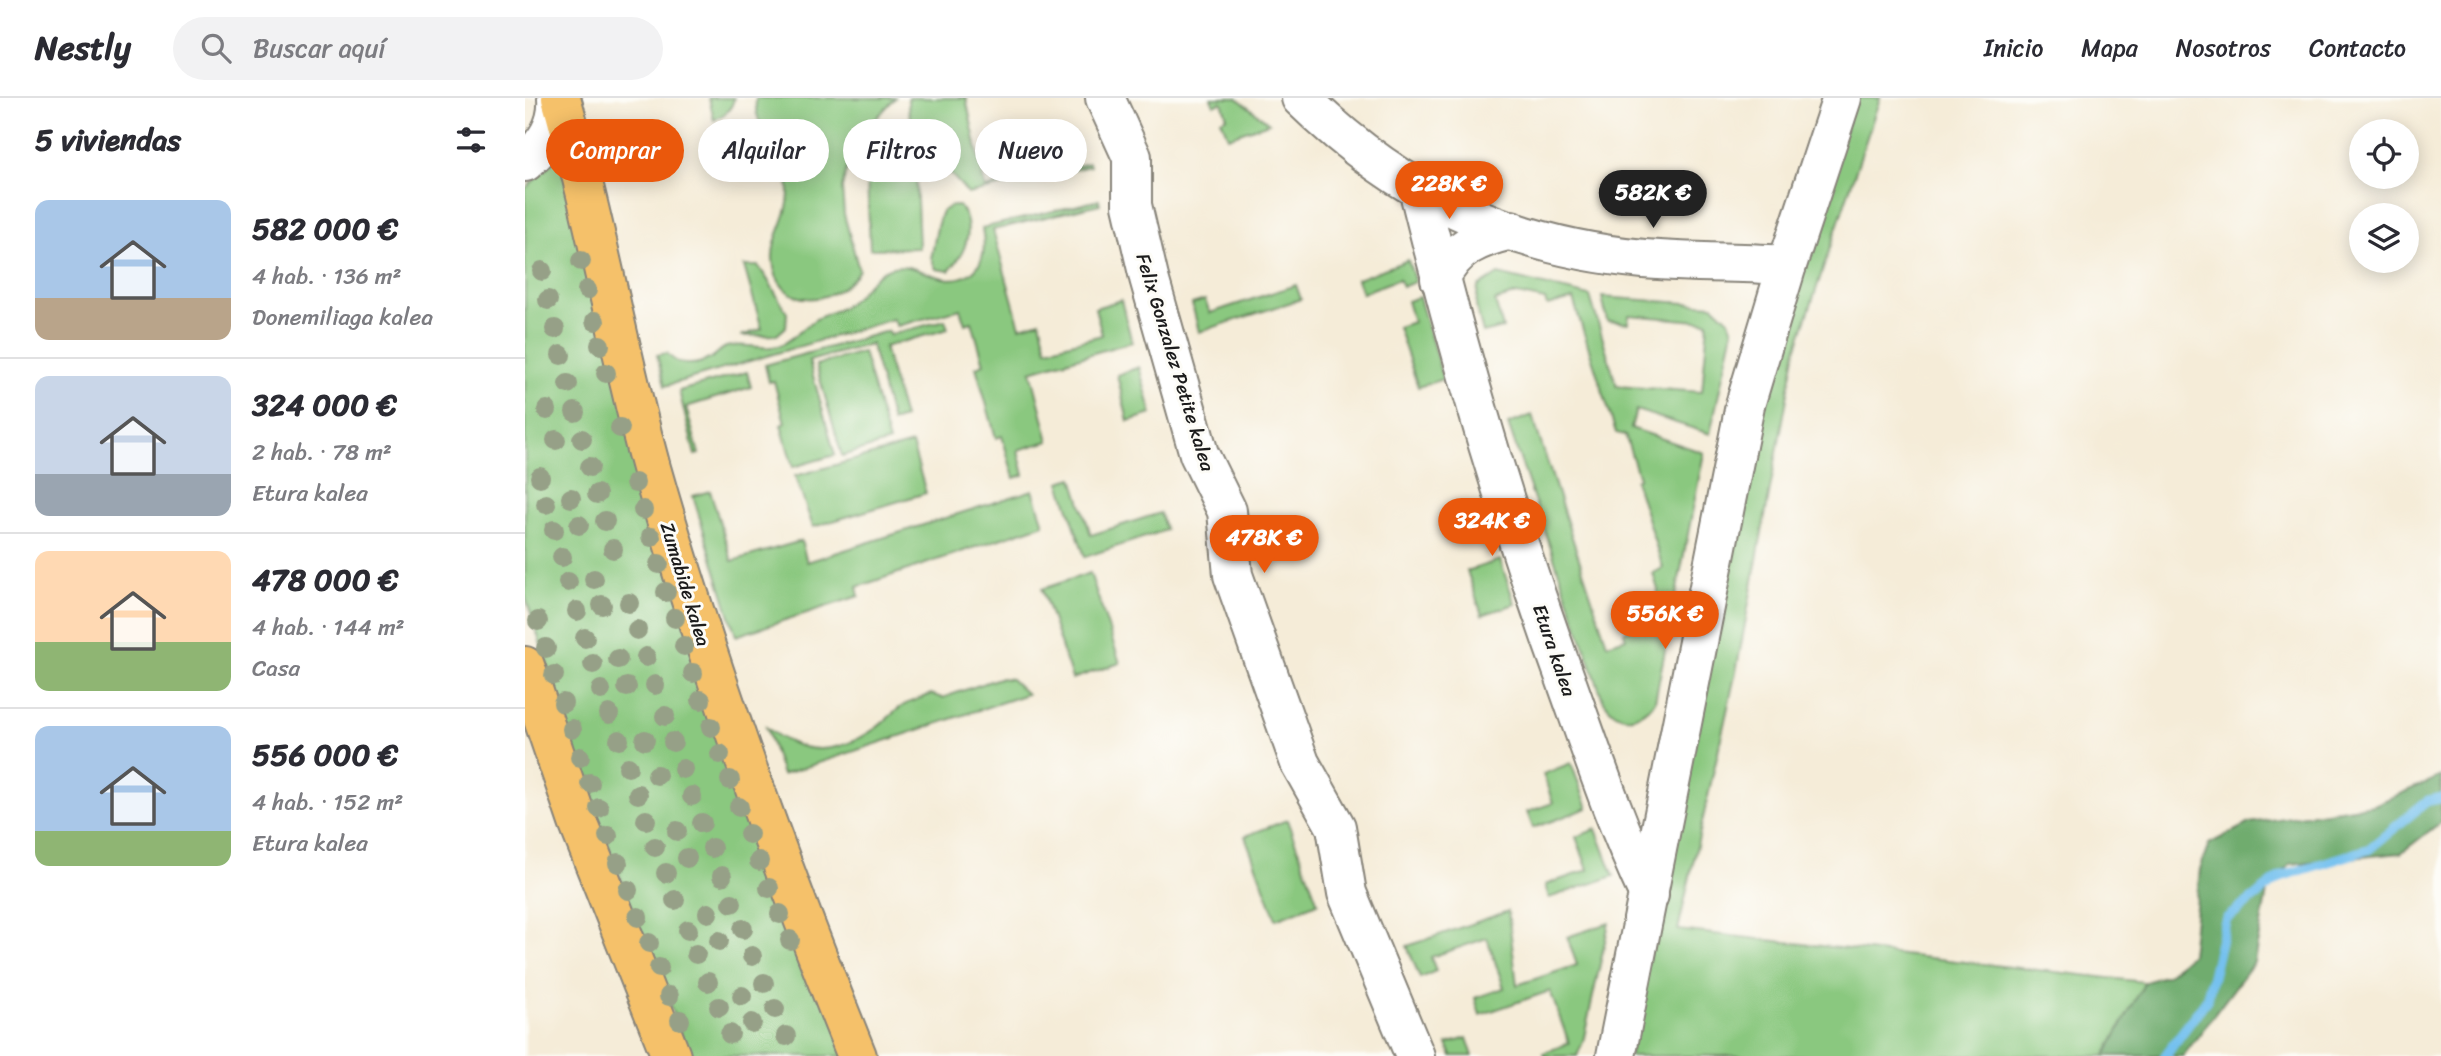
<!DOCTYPE html>
<html lang="es">
<head>
<meta charset="utf-8">
<style>
	:root { --surface:#fff; --page:#f2f2f3; --text:#2b2b33; --muted:#7c7c81; --line:#e1e1e2; --accent:#ea580c }
	body { margin:0; font-family:Sriracha,sans-serif; background:var(--page); color:var(--text); height:100vh; display:flex; flex-direction:column; font-size:26px; white-space:nowrap }
	* { box-sizing:border-box; margin:0 }
	p { font-size:23px; color:var(--muted) }
	.icon { flex:none; width:38px; height:38px; fill:none; stroke:currentColor; stroke-width:2; stroke-linecap:round; stroke-linejoin:round }
	.map { position:relative; flex:1; overflow:hidden }
	.sheet { display:flex; flex-direction:column; background:var(--surface); width:525px }
	.sheet>* { flex:none }
	.top-card { position:absolute; left:21px; top:21px; width:665px; height:63px; display:flex; gap:14px }
	.controls { position:absolute; left:1824px; top:21px; display:grid; gap:14px }
	.controls a { display:grid; place-items:center; width:70px; height:70px; border-radius:50%; background:var(--surface); box-shadow:0 4px 18px #0003; font-size:35px }
	.price { position:absolute; translate:-50% -60px; padding:0 16px; border-radius:24px; background:var(--accent); color:#fff; font-size:23px; line-height:46px; filter:drop-shadow(0 2px 4px #0008) }
	.price::after { content:''; position:absolute; left:50%; top:42px; width:21px; height:16px; margin-left:-10px; background:inherit; clip-path:polygon(0 0,100% 0,50% 100%) }
	.price.active { background:#222; color:#fff }
	ul { padding:0; list-style:none }
	li { display:flex; align-items:center; gap:21px; height:175px; padding:0 35px }
	li+li { border-top:2px solid var(--line) }
	li span { display:grid; place-items:center; flex:none; width:196px; height:140px; border-radius:14px; color:#555 }
	li>.icon { margin-inline-start:auto }
	span .icon { width:84px; height:84px; fill:#fffc; stroke-width:1 }
	li b { font-size:30px }
	h2 { display:flex; justify-content:space-between; align-items:center; height:84px; padding:0 35px; font-size:30px }
	.chip { padding:0 24px; border-radius:32px; background:var(--surface); box-shadow:0 4px 18px #0003; font-size:24px; line-height:63px }
	.chip.active { background:var(--accent); color:#fff }
	header { display:flex; align-items:center; gap:42px; box-sizing:border-box; height:98px; padding:0 35px; background:var(--surface); border-bottom:2px solid var(--line) }
	header strong { font-size:33px }
	nav { display:flex; gap:38px; margin-inline-start:auto; font-size:24px }
	.search { width:490px; height:63px; background:var(--page); display:flex; align-items:center; gap:18px; box-sizing:border-box; padding:0 24px; border-radius:38px; color:var(--muted); font-size:26px }
	main { display:flex; flex:1; min-height:0 }
	.map>svg:first-child { display:block }
</style>
</head>
<body>
<header>
<strong>Nestly</strong>
<div class="search"><svg class="icon" aria-label="search" viewBox="0 0 24 24"><circle cx="10" cy="10" r="6"/><path d="M15 15l6 6"/></svg>Buscar aquí</div>
<nav><a>Inicio</a><a>Mapa</a><a>Nosotros</a><a>Contacto</a></nav>
</header>
<main>
<section class="sheet">
<h2>5 viviendas<svg class="icon" aria-label="filters" viewBox="0 0 24 24"><path d="M4 7h16M4 17h16"/><circle cx="9" cy="7" r="2"/><circle cx="15" cy="17" r="2"/></svg></h2>
<ul>
<li><span style="background:linear-gradient(#a9c7e8 70%,#b9a48a 0)"><svg class="icon" aria-label="home" viewBox="0 0 24 24"><path d="M3 11l9-7 9 7M6 9v11h12V9"/></svg></span><div><b>582 000 €</b><p>4 hab. · 136 m²</p><p>Donemiliaga kalea</p></div></li>
<li><span style="background:linear-gradient(#c9d6e8 70%,#9aa5b1 0)"><svg class="icon" aria-label="home" viewBox="0 0 24 24"><path d="M3 11l9-7 9 7M6 9v11h12V9"/></svg></span><div><b>324 000 €</b><p>2 hab. · 78 m²</p><p>Etura kalea</p></div></li>
<li><span style="background:linear-gradient(#ffd9b3 65%,#8fb573 0)"><svg class="icon" aria-label="home" viewBox="0 0 24 24"><path d="M3 11l9-7 9 7M6 9v11h12V9"/></svg></span><div><b>478 000 €</b><p>4 hab. · 144 m²</p><p>Casa</p></div></li>
<li><span style="background:linear-gradient(#a9c7e8 75%,#8fb573 0)"><svg class="icon" aria-label="home" viewBox="0 0 24 24"><path d="M3 11l9-7 9 7M6 9v11h12V9"/></svg></span><div><b>556 000 €</b><p>4 hab. · 152 m²</p><p>Etura kalea</p></div></li>
</ul>
</section>
<div class="map">
<svg width="1916" height="958" viewBox="0 0 1916 958">
	<rect width="100%" height="100%" fill="#fdfcf7"/>
	<filter id="ink" filterUnits="userSpaceOnUse"><feTurbulence type="fractalNoise" baseFrequency=".0143" numOctaves="2"/><feDisplacementMap in="SourceGraphic" scale="14" xChannelSelector="R" yChannelSelector="G"/><feConvolveMatrix kernelMatrix="1 2 1 2 8 2 1 2 1" color-interpolation-filters="sRGB"/></filter>
	<filter id="wash" filterUnits="userSpaceOnUse"><feTurbulence type="fractalNoise" baseFrequency=".00686" numOctaves="4" result="noise"/><feDisplacementMap in="SourceGraphic" scale="28" xChannelSelector="R" yChannelSelector="G"/><feGaussianBlur stdDeviation="1.57" result="paint"/><feColorMatrix in="noise" values="0 0 0 0 0 0 0 0 0 0 0 0 0 0 0 0 0 1.4 0 .05"/><feComposite in="paint" operator="in"/></filter>
	<g filter="url(#wash)">
		<rect width="100%" height="100%" fill="#f5ecd8"/>
		<g fill="#8ac87f" stroke="#53724e" stroke-width="2">
			<path d="M184 0H209C207 12 199 17 189 22Z"/>
			<path d="M231 0H370L337 36 324 62 317 90 319 116 334 172C309 210 251 213 248 162 246 135 271 115 262 78 256 51 227 29 231 0Z"/>
			<path d="M383 0H441L460 90 564 65 565 68 443 96C420 64 381 46 383 0Z"/>
			<path d="M686 0H712L744 25 703 39 696 22 702 19 697 4 689 7Z"/>
			<path d="M1331 0H1355L1271 252 1212 569 1153 832 1620 884 1580 958H1104L1249 235Z"/>
			<path d="M40 52 323 958H164L66 703 0 497V91Z"/>
			<path d="M390 55 394 150 345 151 341 57Z"/>
			<path d="M574 102 575 106 468 132 495 229 515 223 522 251 577 237 570 210 596 202 607 244 506 273 524 343 493 352 499 377 489 380 477 338 471 340 451 269 459 266 447 224 440 226 435 211 372 228 368 221 140 288 132 257 142 255C152 268 168 269 184 261 191 258 194 252 201 249 220 243 239 255 258 246 269 240 278 230 288 223 298 216 311 214 321 207 334 198 343 184 356 174 387 153 416 197 447 174 461 163 460 146 457 130Z"/>
			<path d="M426 108H434C451 129 441 155 424 173L411 171 406 160C410 145 411 126 417 113Z"/>
			<path d="M883 162 890 184 877 189 874 181 837 195 832 181Z"/>
			<path d="M219 168H233C242 178 254 202 262 215L261 229 252 237 216 238 237 231Z"/>
			<path d="M973 176 1065 198 1092 288 1177 294 1183 224 1104 217 1103 225 1082 223 1077 199 1188 207 1204 222 1208 232 1185 336 1111 312 1106 330 1179 355 1130 603C1113 624 1093 626 1078 602L983 326 1007 317 1082 546 1101 540 1099 534 1117 528 1113 515 1130 509 1133 492 1128 475 1138 470 1110 382 1114 380 1100 337 1091 335 1048 201 1022 208 1020 202 992 196 970 203 978 230 958 235 951 208 953 189Z"/>
			<path d="M771 187 776 201 674 234 667 206 680 202 685 215Z"/>
			<path d="M894 199 918 281 893 289 873 229 888 224 882 203Z"/>
			<path d="M420 222 423 231 359 249 379 320 367 324 346 246 284 263 310 357 268 369 256 327 260 325 249 283 244 284 240 267 363 233 365 237Z"/>
			<path d="M338 254 364 344 317 358 291 267Z"/>
			<path d="M614 269 627 316 603 323 592 277Z"/>
			<path d="M222 274 226 289 161 309 174 356 170 357 154 293Z"/>
			<path d="M387 346 401 395 288 429 270 378Z"/>
			<path d="M548 380 566 437 635 415 641 432 560 459 535 384Z"/>
			<path d="M508 392 519 426 332 489 334 498 211 538 168 398 185 393 207 463 276 443 282 464Z"/>
			<path d="M975 462 990 506 957 517 942 473Z"/>
			<path d="M565 475 595 565 547 581 517 491Z"/>
			<path d="M474 580 486 581 502 596 257 677 241 629C277 659 312 657 351 630 360 624 367 615 376 609 384 603 397 600 406 596L417 600Z"/>
			<path d="M1046 665 1063 710 1008 730 1002 714 1028 705 1018 676Z"/>
			<path d="M762 722 793 805 751 821 720 738Z"/>
			<path d="M1071 731 1089 778 1024 800 1020 787 1063 772 1051 739Z"/>
			<path d="M983 813 992 887 1052 867 1042 839 1084 825 1058 944 1052 958H1019L1018 955 1044 945 1025 893 955 917 950 900 979 890 962 840 906 859 911 873 895 880 882 848Z"/>
			<path d="M942 940 948 958H927L922 946Z"/>
		</g>
		<path fill="#6fac6e" stroke="#466445" stroke-width="2" d="M1916 678V724L1876 755 1765 766 1742 794 1729 864 1658 958H1580L1620 884 1642 877 1666 856 1675 771 1684 746 1724 725 1849 707Z"/>
		<g fill="none" stroke-linecap="round" stroke-linejoin="round">
			<path stroke="#75c1ef" stroke-width="10" d="M1640 958 1682 901 1701 821 1757 778 1844 751 1902 703 1916 700"/>
		</g>
	</g>
	<g filter="url(#ink)">
		<g fill="none" stroke-linecap="round" stroke-linejoin="round">
			<g stroke="#88847a" stroke-width="42">
				<g id="minor">
					<path d="M580 0 607 59V107L624 180 674 356 702 413 708 477 775 665 811 729 822 795 890 958"/>
					<path d="M776 0C874 96 981 148 1119 161 1166 165 1214 164 1262 167"/>
					<path d="M0 64C20 47 34 27 32 0"/>
					<path d="M894 94C935 261 984 426 1043 588 1068 658 1092 729 1124 797"/>
					<path d="M915 181C930 149 953 140 986 132"/>
					<path d="M1091 958 1220 307 1262 167 1317 0"/>
				</g>
			</g>
			<g stroke="#88847a" stroke-width="42">
				<g id="major">
					<path d="M36 0C71 122 92 247 126 370 183 570 254 765 332 958"/>
					<path d="M0 568 53 724 146 958"/>
				</g>
			</g>
			<use href="#minor" stroke="#fff" stroke-width="38"/>
			<use href="#major" stroke="#f5c16b" stroke-width="38"/>
		</g>
		<g fill="#96a087">
			<circle cx="56" cy="163" r="10"/>
			<circle cx="17" cy="173" r="10"/>
			<circle cx="62" cy="192" r="10"/>
			<circle cx="23" cy="202" r="10"/>
			<circle cx="70" cy="223" r="10"/>
			<circle cx="30" cy="231" r="10"/>
			<circle cx="75" cy="247" r="10"/>
			<circle cx="36" cy="257" r="10"/>
			<circle cx="81" cy="275" r="10"/>
			<circle cx="43" cy="286" r="10"/>
			<circle cx="22" cy="312" r="10"/>
			<circle cx="50" cy="314" r="10"/>
			<circle cx="95" cy="330" r="10"/>
			<circle cx="57" cy="341" r="10"/>
			<circle cx="31" cy="342" r="10"/>
			<circle cx="65" cy="369" r="10"/>
			<circle cx="15" cy="379" r="10"/>
			<circle cx="110" cy="385" r="10"/>
			<circle cx="72" cy="396" r="10"/>
			<circle cx="46" cy="400" r="10"/>
			<circle cx="21" cy="406" r="10"/>
			<circle cx="118" cy="412" r="10"/>
			<circle cx="80" cy="423" r="10"/>
			<circle cx="54" cy="427" r="10"/>
			<circle cx="29" cy="432" r="10"/>
			<circle cx="126" cy="439" r="10"/>
			<circle cx="88" cy="451" r="10"/>
			<circle cx="37" cy="459" r="10"/>
			<circle cx="134" cy="466" r="10"/>
			<circle cx="69" cy="481" r="10"/>
			<circle cx="43" cy="484" r="10"/>
			<circle cx="141" cy="494" r="10"/>
			<circle cx="104" cy="505" r="10"/>
			<circle cx="77" cy="507" r="10"/>
			<circle cx="52" cy="513" r="10"/>
			<circle cx="150" cy="520" r="10"/>
			<circle cx="13" cy="523" r="10"/>
			<circle cx="112" cy="532" r="10"/>
			<circle cx="60" cy="540" r="10"/>
			<circle cx="159" cy="548" r="10"/>
			<circle cx="21" cy="550" r="10"/>
			<circle cx="121" cy="559" r="10"/>
			<circle cx="93" cy="561" r="10"/>
			<circle cx="68" cy="566" r="10"/>
			<circle cx="168" cy="575" r="10"/>
			<circle cx="29" cy="577" r="10"/>
			<circle cx="130" cy="587" r="10"/>
			<circle cx="102" cy="589" r="10"/>
			<circle cx="76" cy="592" r="10"/>
			<circle cx="176" cy="602" r="10"/>
			<circle cx="38" cy="605" r="10"/>
			<circle cx="84" cy="616" r="10"/>
			<circle cx="140" cy="618" r="10"/>
			<circle cx="186" cy="629" r="10"/>
			<circle cx="47" cy="631" r="10"/>
			<circle cx="94" cy="642" r="10"/>
			<circle cx="120" cy="642" r="10"/>
			<circle cx="148" cy="644" r="10"/>
			<circle cx="195" cy="656" r="10"/>
			<circle cx="55" cy="659" r="10"/>
			<circle cx="103" cy="669" r="10"/>
			<circle cx="158" cy="671" r="10"/>
			<circle cx="132" cy="677" r="10"/>
			<circle cx="205" cy="682" r="10"/>
			<circle cx="65" cy="685" r="10"/>
			<circle cx="113" cy="696" r="10"/>
			<circle cx="167" cy="698" r="10"/>
			<circle cx="214" cy="709" r="10"/>
			<circle cx="74" cy="710" r="10"/>
			<circle cx="121" cy="722" r="10"/>
			<circle cx="177" cy="725" r="10"/>
			<circle cx="152" cy="733" r="10"/>
			<circle cx="224" cy="736" r="10"/>
			<circle cx="83" cy="738" r="10"/>
			<circle cx="130" cy="749" r="10"/>
			<circle cx="187" cy="750" r="10"/>
			<circle cx="162" cy="760" r="10"/>
			<circle cx="234" cy="763" r="10"/>
			<circle cx="93" cy="765" r="10"/>
			<circle cx="141" cy="775" r="10"/>
			<circle cx="197" cy="778" r="10"/>
			<circle cx="244" cy="790" r="10"/>
			<circle cx="103" cy="792" r="10"/>
			<circle cx="150" cy="802" r="10"/>
			<circle cx="207" cy="805" r="10"/>
			<circle cx="183" cy="815" r="10"/>
			<circle cx="255" cy="816" r="10"/>
			<circle cx="113" cy="819" r="10"/>
			<circle cx="218" cy="831" r="10"/>
			<circle cx="163" cy="832" r="10"/>
			<circle cx="265" cy="842" r="10"/>
			<circle cx="194" cy="843" r="10"/>
			<circle cx="124" cy="845" r="10"/>
			<circle cx="171" cy="856" r="10"/>
			<circle cx="227" cy="858" r="10"/>
			<circle cx="134" cy="870" r="10"/>
			<circle cx="183" cy="884" r="10"/>
			<circle cx="239" cy="885" r="10"/>
			<circle cx="144" cy="898" r="10"/>
			<circle cx="217" cy="898" r="10"/>
			<circle cx="194" cy="909" r="10"/>
			<circle cx="250" cy="911" r="10"/>
			<circle cx="155" cy="922" r="10"/>
			<circle cx="227" cy="925" r="10"/>
			<circle cx="205" cy="936" r="10"/>
			<circle cx="261" cy="938" r="10"/>
		</g>
	</g>
	<g text-anchor="middle" stroke-width="6" stroke-linejoin="round" paint-order="stroke">
		<g font-size="19" fill="#1c1c1c" stroke="#fdfcf7">
			<text transform="translate(651 264) rotate(73)" y="7">Felix Gonzalez Petite kalea</text>
			<text transform="translate(161 486) rotate(73)" y="7">Zumabide kalea</text>
			<text transform="translate(1030 552) rotate(71)" y="7">Etura kalea</text>
		</g>
	</g>
</svg>
<div class="controls">
<a><svg class="icon" aria-label="locate" viewBox="0 0 24 24"><circle cx="12" cy="12" r="6"/><path d="M12 2v4M12 18v4M2 12h4M18 12h4"/></svg></a>
<a><svg class="icon" aria-label="layers" viewBox="0 0 24 24"><path d="M12 4l9 5-9 5-9-5zM3 14l9 5 9-5"/></svg></a>
</div>
<b class="price" style="left:924px;top:123px">228K €</b>
<b class="price active" style="left:1128px;top:132px">582K €</b>
<b class="price" style="left:967px;top:460px">324K €</b>
<b class="price" style="left:739px;top:477px">478K €</b>
<b class="price" style="left:1140px;top:553px">556K €</b>
<div class="top-card">
<a class="chip active">Comprar</a>
<a class="chip">Alquilar</a>
<a class="chip">Filtros</a>
<a class="chip">Nuevo</a>
</div>
</div>
</main>
</body>
</html>
